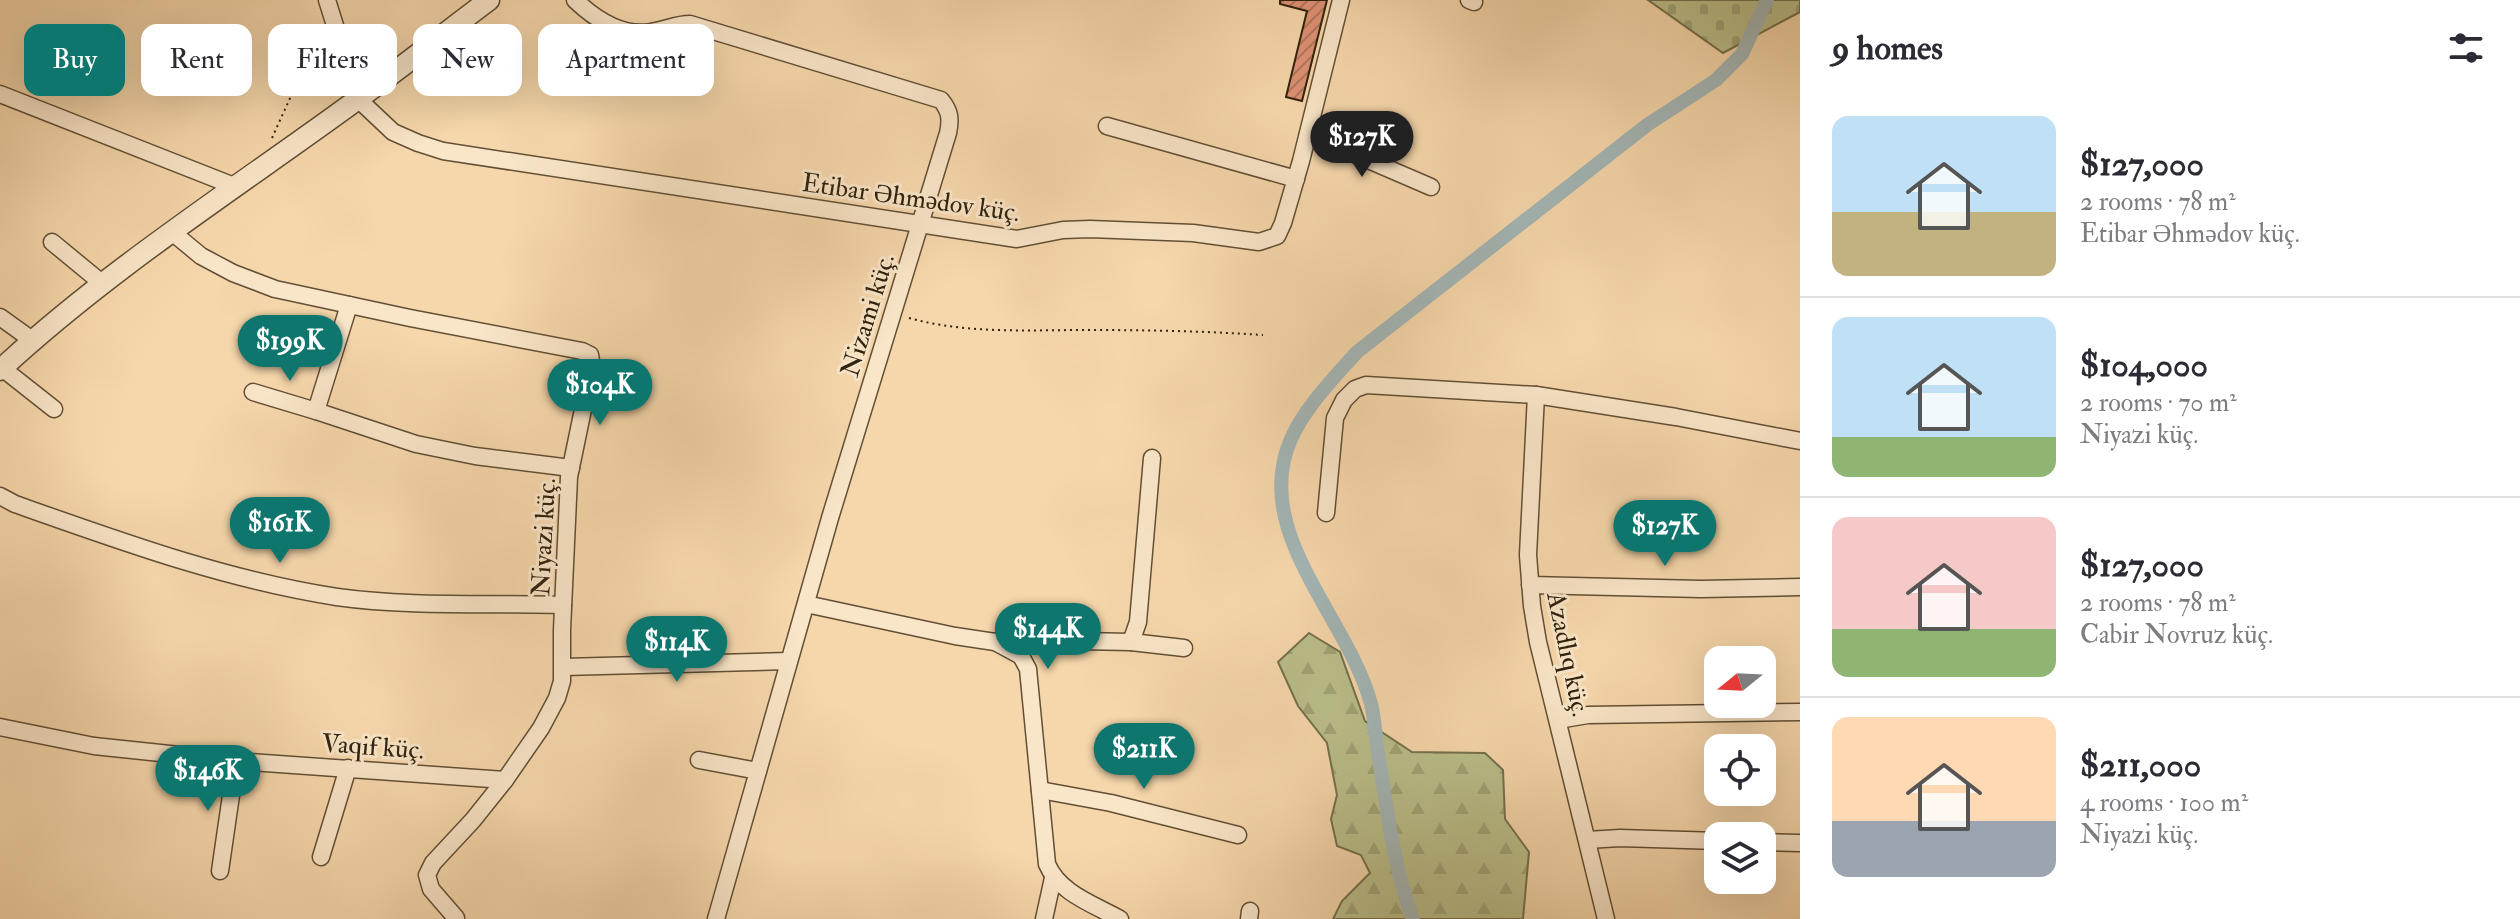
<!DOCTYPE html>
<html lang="en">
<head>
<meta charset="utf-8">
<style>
	:root { --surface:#fff; --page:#f2f2f3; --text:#2b2b33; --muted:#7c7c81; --line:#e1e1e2; --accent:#0f766e }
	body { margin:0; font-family:"IM FELL Double Pica",serif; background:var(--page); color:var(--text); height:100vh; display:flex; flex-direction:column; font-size:30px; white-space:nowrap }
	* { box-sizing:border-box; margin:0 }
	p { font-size:26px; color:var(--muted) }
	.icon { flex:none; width:44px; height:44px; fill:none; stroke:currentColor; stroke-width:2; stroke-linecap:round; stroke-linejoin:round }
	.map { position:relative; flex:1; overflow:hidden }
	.sheet { display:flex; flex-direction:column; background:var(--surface); width:720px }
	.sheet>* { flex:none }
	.guide { position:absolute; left:24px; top:24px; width:760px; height:72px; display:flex; gap:16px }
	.needle { width:52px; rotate:252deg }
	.tools { position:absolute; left:1704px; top:646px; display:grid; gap:16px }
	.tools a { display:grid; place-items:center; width:72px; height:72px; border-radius:16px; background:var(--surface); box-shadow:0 8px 32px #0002; font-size:40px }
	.price { position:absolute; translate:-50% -68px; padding:0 18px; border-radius:28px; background:var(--accent); color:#fff; font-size:26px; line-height:52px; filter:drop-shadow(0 2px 4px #0008) }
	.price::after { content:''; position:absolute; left:50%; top:48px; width:24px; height:18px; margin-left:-12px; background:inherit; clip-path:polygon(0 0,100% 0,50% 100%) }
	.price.selected { background:#222; color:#fff }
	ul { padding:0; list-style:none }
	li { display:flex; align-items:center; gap:24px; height:200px; padding:0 32px }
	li+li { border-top:2px solid var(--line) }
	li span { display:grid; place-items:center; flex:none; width:224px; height:160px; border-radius:16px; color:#555 }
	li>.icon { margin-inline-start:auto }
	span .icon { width:96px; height:96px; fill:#fffc; stroke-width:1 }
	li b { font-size:34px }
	h2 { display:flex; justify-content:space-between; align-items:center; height:96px; padding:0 32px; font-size:34px }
	.chip { padding:0 28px; border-radius:16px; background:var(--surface); box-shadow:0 8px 32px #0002; font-size:28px; line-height:72px }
	.chip.selected { background:var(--accent); color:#fff }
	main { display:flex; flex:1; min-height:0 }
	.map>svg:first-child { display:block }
</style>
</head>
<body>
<main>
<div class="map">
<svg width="1800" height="919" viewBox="0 0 1800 919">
	<defs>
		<pattern id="forest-firs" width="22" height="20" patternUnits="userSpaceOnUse" patternTransform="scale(2)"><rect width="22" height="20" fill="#babf8b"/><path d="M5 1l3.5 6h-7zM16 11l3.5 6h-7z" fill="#a0a477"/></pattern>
		<pattern id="cemetery-stones" width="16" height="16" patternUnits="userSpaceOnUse" patternTransform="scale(2)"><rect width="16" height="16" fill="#babf8b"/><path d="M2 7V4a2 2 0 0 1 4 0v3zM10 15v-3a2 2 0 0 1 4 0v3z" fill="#a0a477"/></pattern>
		<pattern id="building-hatch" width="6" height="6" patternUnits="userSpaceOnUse" patternTransform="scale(2)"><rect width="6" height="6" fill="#de9275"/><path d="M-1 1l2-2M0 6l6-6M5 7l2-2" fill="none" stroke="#b4775e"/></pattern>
	</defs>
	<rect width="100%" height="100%" fill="#f6d7ab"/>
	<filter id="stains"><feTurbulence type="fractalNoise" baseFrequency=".0025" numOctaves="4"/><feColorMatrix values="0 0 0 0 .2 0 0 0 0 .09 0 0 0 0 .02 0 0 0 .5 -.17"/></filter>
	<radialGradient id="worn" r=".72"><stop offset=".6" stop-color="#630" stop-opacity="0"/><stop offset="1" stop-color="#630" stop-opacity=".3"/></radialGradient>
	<path fill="url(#forest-firs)" stroke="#75704c" stroke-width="2" d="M1309 633 1340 652 1365 721 1412 752 1485 753 1503 770 1505 819 1529 852 1523 919H1333L1342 901 1370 873 1361 855 1337 846 1331 819 1337 795 1327 743 1298 706 1278 662Z"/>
	<path fill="url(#cemetery-stones)" stroke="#75704c" stroke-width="2" d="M1648 0H1800V12L1723 53Z"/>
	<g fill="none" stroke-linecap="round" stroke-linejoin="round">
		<path stroke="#a3b6b6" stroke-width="14" d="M1413 919C1393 866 1387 808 1378 752 1375 736 1375 719 1371 704 1348 617 1250 532 1291 439 1305 407 1334 378 1357 352L1647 125 1716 80 1742 54 1767 0"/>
	</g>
	<path fill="url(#building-hatch)" stroke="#30220e" stroke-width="2" d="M1280 0H1327L1302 101 1286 97 1307 11 1280 4Z"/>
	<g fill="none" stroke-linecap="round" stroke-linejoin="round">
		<g stroke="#624f35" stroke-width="19">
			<g id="minor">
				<path d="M327 0 358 99 393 132 418 143 443 151 1017 239 1063 230 1090 229 1193 233 1259 242 1277 236 1283 223 1301 161 1341 0"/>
				<path d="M575 0C595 19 622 37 651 32 665 30 676 24 690 24L941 100C950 111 951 119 948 133L830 518 716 919"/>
				<path d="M1469 0 1474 2"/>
				<path d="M0 94 234 186"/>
				<path d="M1107 126 1296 179"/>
				<path d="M1308 134 1431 187"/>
				<path d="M172 232 201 256 233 273 275 289 410 318 582 351 590 355 592 366 569 477 562 630V681L557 698 541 728 505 780 473 820 433 863 427 875 431 889 456 918"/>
				<path d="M52 242 103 284"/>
				<path d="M349 305 316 411 416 444 475 456 571 468"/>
				<path d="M0 317 32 340"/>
				<path d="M2 368 54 409"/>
				<path d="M253 392 316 411"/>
				<path d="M1536 395 1528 555 1532 606 1538 642 1606 919"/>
				<path d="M0 496 15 504C120 541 226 580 337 597 408 607 490 603 563 605"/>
				<path d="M1326 513 1335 418 1344 400 1355 389 1366 385 1536 395 1676 417 1800 441"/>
				<path d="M1530 585 1701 589 1800 587"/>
				<path d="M806 604 955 636 995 642 1021 656 1028 669 1047 864C1059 893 1093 904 1120 919"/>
				<path d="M995 642 1041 635 1081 641 1131 642 1138 622 1152 458"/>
				<path d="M1131 642 1184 648"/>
				<path d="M563 667 789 661"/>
				<path d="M1558 720 1588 715 1800 712"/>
				<path d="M0 727 94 746 236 761 505 780"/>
				<path d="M699 760 758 771"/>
				<path d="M1040 790 1111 803 1238 835"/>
				<path d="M1587 840 1620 838 1718 841"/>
				<path d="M1762 842 1800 843"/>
				<path d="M321 857 348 768"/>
				<path d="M220 871 236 761"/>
				<path d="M1044 919 1053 878"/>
				<path d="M1249 919 1250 911"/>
			</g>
		</g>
		<g stroke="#624f35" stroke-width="23">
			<path id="tertiary" d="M0 370C110 268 238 187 358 99 402 67 445 33 489 0"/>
		</g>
		<g stroke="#30220e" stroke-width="2" stroke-dasharray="2 4" stroke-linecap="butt">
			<path d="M272 138 320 32"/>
			<path d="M909 318C967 334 1026 330 1085 330 1145 330 1203 331 1263 335"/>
		</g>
		<use href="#minor" stroke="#f9e5c8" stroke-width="16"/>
		<use href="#tertiary" stroke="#f9e5c8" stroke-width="20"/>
	</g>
	<g text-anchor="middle" stroke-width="6" stroke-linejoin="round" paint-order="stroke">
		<g font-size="26" fill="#30220e" stroke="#f9e5c8">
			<text transform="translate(911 197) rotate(8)" y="9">Etibar Əhmədov küç.</text>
			<text transform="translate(867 315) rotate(-73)" y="9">Nizami küç.</text>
			<text transform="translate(543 537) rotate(-87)" y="9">Niyazi küç.</text>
			<text transform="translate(1569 654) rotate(78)" y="9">Azadlıq küç.</text>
			<text transform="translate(373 746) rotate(4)" y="9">Vaqif küç.</text>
		</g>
	</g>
	<rect width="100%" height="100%" filter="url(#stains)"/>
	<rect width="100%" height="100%" fill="url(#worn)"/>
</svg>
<div class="tools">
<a><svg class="needle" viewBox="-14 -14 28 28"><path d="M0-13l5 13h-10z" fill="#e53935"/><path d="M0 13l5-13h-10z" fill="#7c7c81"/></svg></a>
<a><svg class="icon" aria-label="locate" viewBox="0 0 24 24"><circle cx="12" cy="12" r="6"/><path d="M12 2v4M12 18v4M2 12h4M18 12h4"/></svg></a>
<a><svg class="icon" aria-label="layers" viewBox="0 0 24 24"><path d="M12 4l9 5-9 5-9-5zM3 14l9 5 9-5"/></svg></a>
</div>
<b class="price selected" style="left:1362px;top:179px">$127K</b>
<b class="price" style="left:290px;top:383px">$199K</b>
<b class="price" style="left:600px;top:427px">$104K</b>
<b class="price" style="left:280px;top:565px">$161K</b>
<b class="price" style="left:1665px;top:568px">$127K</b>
<b class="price" style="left:1048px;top:671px">$144K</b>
<b class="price" style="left:677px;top:684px">$114K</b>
<b class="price" style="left:1144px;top:791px">$211K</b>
<b class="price" style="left:208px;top:813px">$146K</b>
<div class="guide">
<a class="chip selected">Buy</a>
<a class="chip">Rent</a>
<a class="chip">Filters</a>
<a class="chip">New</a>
<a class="chip">Apartment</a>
</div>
</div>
<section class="sheet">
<h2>9 homes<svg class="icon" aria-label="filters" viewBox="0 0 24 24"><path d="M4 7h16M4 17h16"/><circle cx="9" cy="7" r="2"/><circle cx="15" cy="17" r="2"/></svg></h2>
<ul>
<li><span style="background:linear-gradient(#bfe0f5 60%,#c2b280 0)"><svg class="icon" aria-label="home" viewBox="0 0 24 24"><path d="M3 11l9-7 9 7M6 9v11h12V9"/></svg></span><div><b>$127,000</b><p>2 rooms · 78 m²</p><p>Etibar Əhmədov küç.</p></div></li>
<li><span style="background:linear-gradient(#bfe0f5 75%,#8fb573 0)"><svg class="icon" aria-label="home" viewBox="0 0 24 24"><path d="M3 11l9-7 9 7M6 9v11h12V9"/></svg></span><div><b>$104,000</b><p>2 rooms · 70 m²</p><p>Niyazi küç.</p></div></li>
<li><span style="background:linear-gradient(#f6c9c9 70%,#8fb573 0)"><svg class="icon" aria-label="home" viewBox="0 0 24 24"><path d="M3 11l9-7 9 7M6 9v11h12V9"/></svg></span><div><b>$127,000</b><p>2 rooms · 78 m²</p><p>Cabir Novruz küç.</p></div></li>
<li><span style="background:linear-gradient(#ffd9b3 65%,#9aa5b1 0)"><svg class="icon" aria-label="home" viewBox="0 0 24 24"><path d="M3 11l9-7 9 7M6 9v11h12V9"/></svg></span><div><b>$211,000</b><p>4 rooms · 100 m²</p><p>Niyazi küç.</p></div></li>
</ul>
</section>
</main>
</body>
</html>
